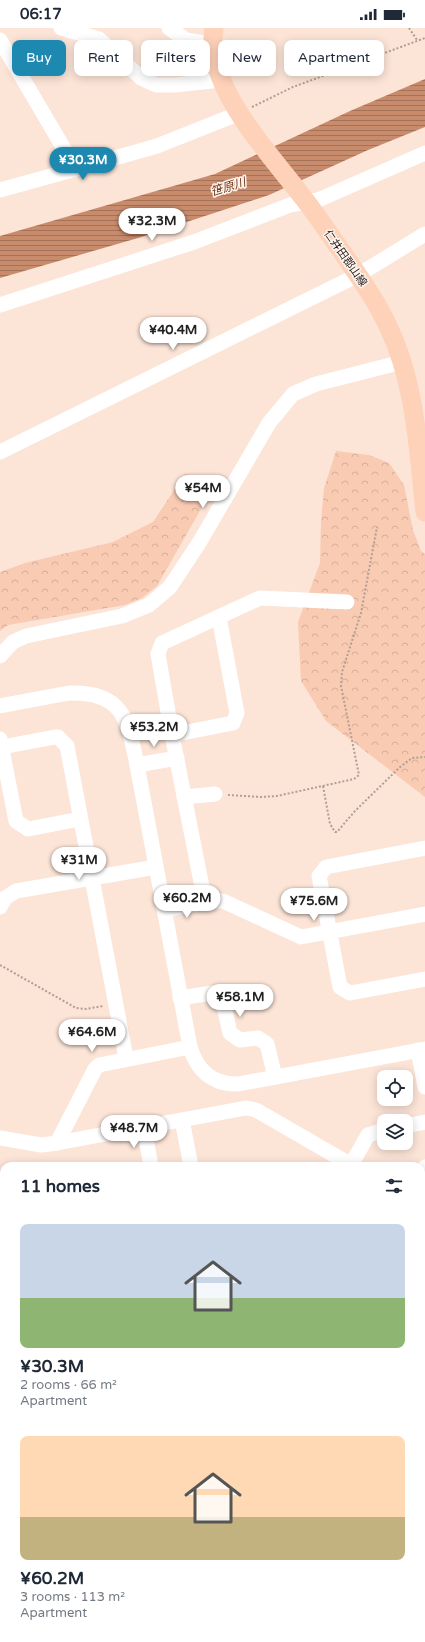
<!DOCTYPE html>
<html lang="en">
<head>
<meta charset="utf-8">
<style>
	:root { --surface:#fff; --page:#f6f6f7; --text:#1f2937; --muted:#747a83; --accent:#1e89b0 }
	body { margin:0; font-family:"Varela Round","Noto Sans JP",sans-serif; background:var(--page); color:var(--text); height:100vh; display:flex; flex-direction:column; font-size:15px; white-space:nowrap }
	* { box-sizing:border-box; margin:0 }
	p { font-size:13px; color:var(--muted) }
	.icon { flex:none; width:22px; height:22px; fill:none; stroke:currentColor; stroke-width:2; stroke-linecap:round; stroke-linejoin:round }
	.map { position:relative; flex:1; overflow:hidden }
	.panel { position:absolute; left:0px; top:1134px; width:425px; height:480px; display:flex; flex-direction:column; background:var(--surface); border-radius:12px 12px 0 0; box-shadow:0 2px 10px #0003 }
	.panel>* { flex:none }
	.hud { position:absolute; left:12px; top:12px; width:401px; height:36px; display:flex; gap:8px }
	.fabs { position:absolute; left:377px; top:1042px; display:grid; gap:8px }
	.fabs a { display:grid; place-items:center; width:36px; height:36px; border-radius:8px; background:var(--surface); box-shadow:0 2px 10px #0003; font-size:20px }
	.price { position:absolute; translate:-50% -34px; padding:0 9px; border-radius:14px; background:#fff; color:#222; font-size:13px; line-height:26px; filter:drop-shadow(0 1px 2px #0008) }
	.price::after { content:''; position:absolute; left:50%; top:24px; width:12px; height:9px; margin-left:-6px; background:inherit; clip-path:polygon(0 0,100% 0,50% 100%) }
	.price.current { background:var(--accent); color:#fff }
	ul { padding:0; list-style:none }
	li { display:grid; align-content:center; gap:8px; height:212px; padding:0 20px }
	li span { display:grid; place-items:center; height:124px; border-radius:8px; color:#555 }
	li>.icon { margin-inline-start:auto }
	span .icon { width:72px; height:72px; fill:#fffc; stroke-width:1 }
	li b { font-size:17px }
	h2 { display:flex; justify-content:space-between; align-items:center; height:48px; padding:0 20px; font-size:17px }
	.chip { padding:0 14px; border-radius:8px; background:var(--surface); box-shadow:0 2px 10px #0003; font-size:14px; line-height:36px }
	.chip.current { background:var(--accent); color:#fff }
	.status { display:flex; justify-content:space-between; align-items:center; height:28px; padding:0 20px; background:var(--surface); direction:ltr }
	.status svg { height:11px; fill:currentColor }
	.map>svg:first-child { display:block }
</style>
</head>
<body>
<div class="status"><b>06:17</b><svg viewBox="0 0 49 12"><path d="M0 12V9h3v3zM5 12V6h3v6zM10 12V3h3v9zM15 12V0h3v12zM26 1h20v11H26zM47 4h2v5h-2z"/></svg></div>
<div class="map">
<svg width="425" height="1614" viewBox="0 0 425 1614">
	<defs>
		<pattern id="forest-crowns" width="20" height="18" patternUnits="userSpaceOnUse"><rect width="20" height="18" fill="#facbb3"/><path d="M2 6a3 3 0 1 1 6 0M12 15a3 3 0 1 1 6 0" fill="none" stroke="#d7ae9a"/></pattern>
		<pattern id="water-rules" width="6" height="5" patternUnits="userSpaceOnUse"><rect width="6" height="5" fill="#c88c6c"/><path d="M0 2.5h6" fill="none" stroke="#a37258"/></pattern>
	</defs>
	<rect width="100%" height="100%" fill="#fce4d7"/>
	<g fill="url(#forest-crowns)">
		<path d="M336 423 369 427 389 435 404 457 413 502 421 523 425 526V769L326 693 301 653 298 594 320 535 321 494 324 460Z"/>
		<path d="M185 446 217 453 157 558 142 570 125 577 8 597 0 603V544L25 535 113 514 153 494Z"/>
	</g>
	<path fill="url(#water-rules)" d="M425 51V99L368 122 269 167 138 210 0 250V208L215 146 350 83Z"/>
	<g fill="none" stroke-linecap="round" stroke-linejoin="round">
		<g stroke="#b09e94" stroke-width="2" stroke-dasharray="2 2" stroke-linecap="butt">
			<path d="M409 0 417 12"/>
			<path d="M252 79 293 59 425 10"/>
			<path d="M323 758 330 796 335 804H337L355 783 400 739 412 730 425 729"/>
			<path d="M228 767 260 769 277 768 354 751 359 747 341 658 342 644 361 585 377 499"/>
			<path d="M0 937 76 980 86 981 103 978"/>
			<path d="M0 1152H4"/>
			<path d="M421 1210 425 1208"/>
		</g>
		<g stroke="#fff" stroke-width="15">
			<path d="M61 0 99 11 141 50 156 57H175L221 52"/>
			<path d="M169 0 186 12 212 16"/>
			<path d="M0 12 76 141 157 118 240 85"/>
			<path d="M0 162 76 141"/>
			<path d="M0 277 194 214 290 177 318 172 425 125"/>
			<path d="M0 424 358 247 425 206"/>
			<path d="M0 628 13 614 26 608 122 588 149 577 170 559 199 515 269 395 293 366 316 356 402 334"/>
			<path d="M0 678 69 665C124 663 128 693 137 737L190 1019C197 1042 212 1057 238 1056L425 1021"/>
			<path d="M172 707 158 626 162 615 260 570 347 574"/>
			<path d="M0 711 16 793 28 801 80 791"/>
			<path d="M2 719 55 709H58L67 718 126 1030"/>
			<path d="M137 737 177 730"/>
			<path d="M184 769 215 766"/>
			<path d="M425 820 326 839 319 848 340 959 350 965 425 951"/>
			<path d="M205 874 172 707 233 695 237 685 219 589"/>
			<path d="M0 879 5 870 16 863 156 839"/>
			<path d="M165 882 212 873H223L301 909 425 886"/>
			<path d="M180 970 212 965 219 966 222 970 230 1005 240 1012 258 1010 267 1016 275 1049"/>
			<path d="M418 1022 425 1059"/>
			<path d="M182 1092 191 1138"/>
			<path d="M406 1098 425 1094"/>
			<path d="M144 1099 151 1138"/>
			<path d="M0 1110 41 1117 57 1115 246 1080 256 1082 353 1138"/>
			<path d="M57 1115 95 1041 99 1037 190 1019"/>
			<path d="M351 1137 368 1107 384 1102"/>
			<path d="M421 1146 425 1139"/>
			<path d="M421 1177 425 1179"/>
			<path d="M0 1330 4 1331"/>
			<path d="M0 1400 4 1402"/>
			<path d="M0 1470 4 1472"/>
			<path d="M421 1486 425 1488"/>
			<path d="M0 1544 4 1546"/>
			<path d="M421 1560 425 1562"/>
			<path d="M0 1593 4 1595"/>
			<path d="M44 1610 55 1614"/>
			<path d="M174 1610 185 1614"/>
			<path d="M356 1610 367 1614"/>
			<path d="M75 1614 77 1610"/>
			<path d="M152 1614 153 1610"/>
		</g>
		<path stroke="#fed1b9" stroke-width="19" d="M214 0C204 58 268 123 301 167 315 184 327 203 340 221 357 246 375 270 388 298 416 356 418 421 425 484"/>
	</g>
	<g text-anchor="middle" stroke-width="3" stroke-linejoin="round" paint-order="stroke">
		<g font-size="11" fill="#2d241f" stroke="#fef4ef">
			<text transform="translate(346 230) rotate(55)" y="4">仁井田郡山線</text>
		</g>
		<g font-size="12" font-style="italic" fill="#723815" stroke="#fef4ef">
			<text transform="translate(228 159) rotate(-17)" y="4">笹原川</text>
		</g>
	</g>
</svg>
<div class="fabs">
<a><svg class="icon" aria-label="locate" viewBox="0 0 24 24"><circle cx="12" cy="12" r="6"/><path d="M12 2v4M12 18v4M2 12h4M18 12h4"/></svg></a>
<a><svg class="icon" aria-label="layers" viewBox="0 0 24 24"><path d="M12 4l9 5-9 5-9-5zM3 14l9 5 9-5"/></svg></a>
</div>
<b class="price current" style="left:83px;top:153px">¥30.3M</b>
<b class="price" style="left:152px;top:214px">¥32.3M</b>
<b class="price" style="left:173px;top:323px">¥40.4M</b>
<b class="price" style="left:203px;top:481px">¥54M</b>
<b class="price" style="left:154px;top:720px">¥53.2M</b>
<b class="price" style="left:79px;top:853px">¥31M</b>
<b class="price" style="left:187px;top:891px">¥60.2M</b>
<b class="price" style="left:314px;top:894px">¥75.6M</b>
<b class="price" style="left:240px;top:990px">¥58.1M</b>
<b class="price" style="left:92px;top:1025px">¥64.6M</b>
<b class="price" style="left:134px;top:1121px">¥48.7M</b>
<div class="hud">
<a class="chip current">Buy</a>
<a class="chip">Rent</a>
<a class="chip">Filters</a>
<a class="chip">New</a>
<a class="chip">Apartment</a>
</div>
<section class="panel">
<h2>11 homes<svg class="icon" aria-label="filters" viewBox="0 0 24 24"><path d="M4 7h16M4 17h16"/><circle cx="9" cy="7" r="2"/><circle cx="15" cy="17" r="2"/></svg></h2>
<ul>
<li><span style="background:linear-gradient(#c9d6e8 60%,#8fb573 0)"><svg class="icon" aria-label="home" viewBox="0 0 24 24"><path d="M3 11l9-7 9 7M6 9v11h12V9"/></svg></span><div><b>¥30.3M</b><p>2 rooms · 66 m²</p><p>Apartment</p></div></li>
<li><span style="background:linear-gradient(#ffd9b3 65%,#c2b280 0)"><svg class="icon" aria-label="home" viewBox="0 0 24 24"><path d="M3 11l9-7 9 7M6 9v11h12V9"/></svg></span><div><b>¥60.2M</b><p>3 rooms · 113 m²</p><p>Apartment</p></div></li>
</ul>
</section>
</div>
</body>
</html>
